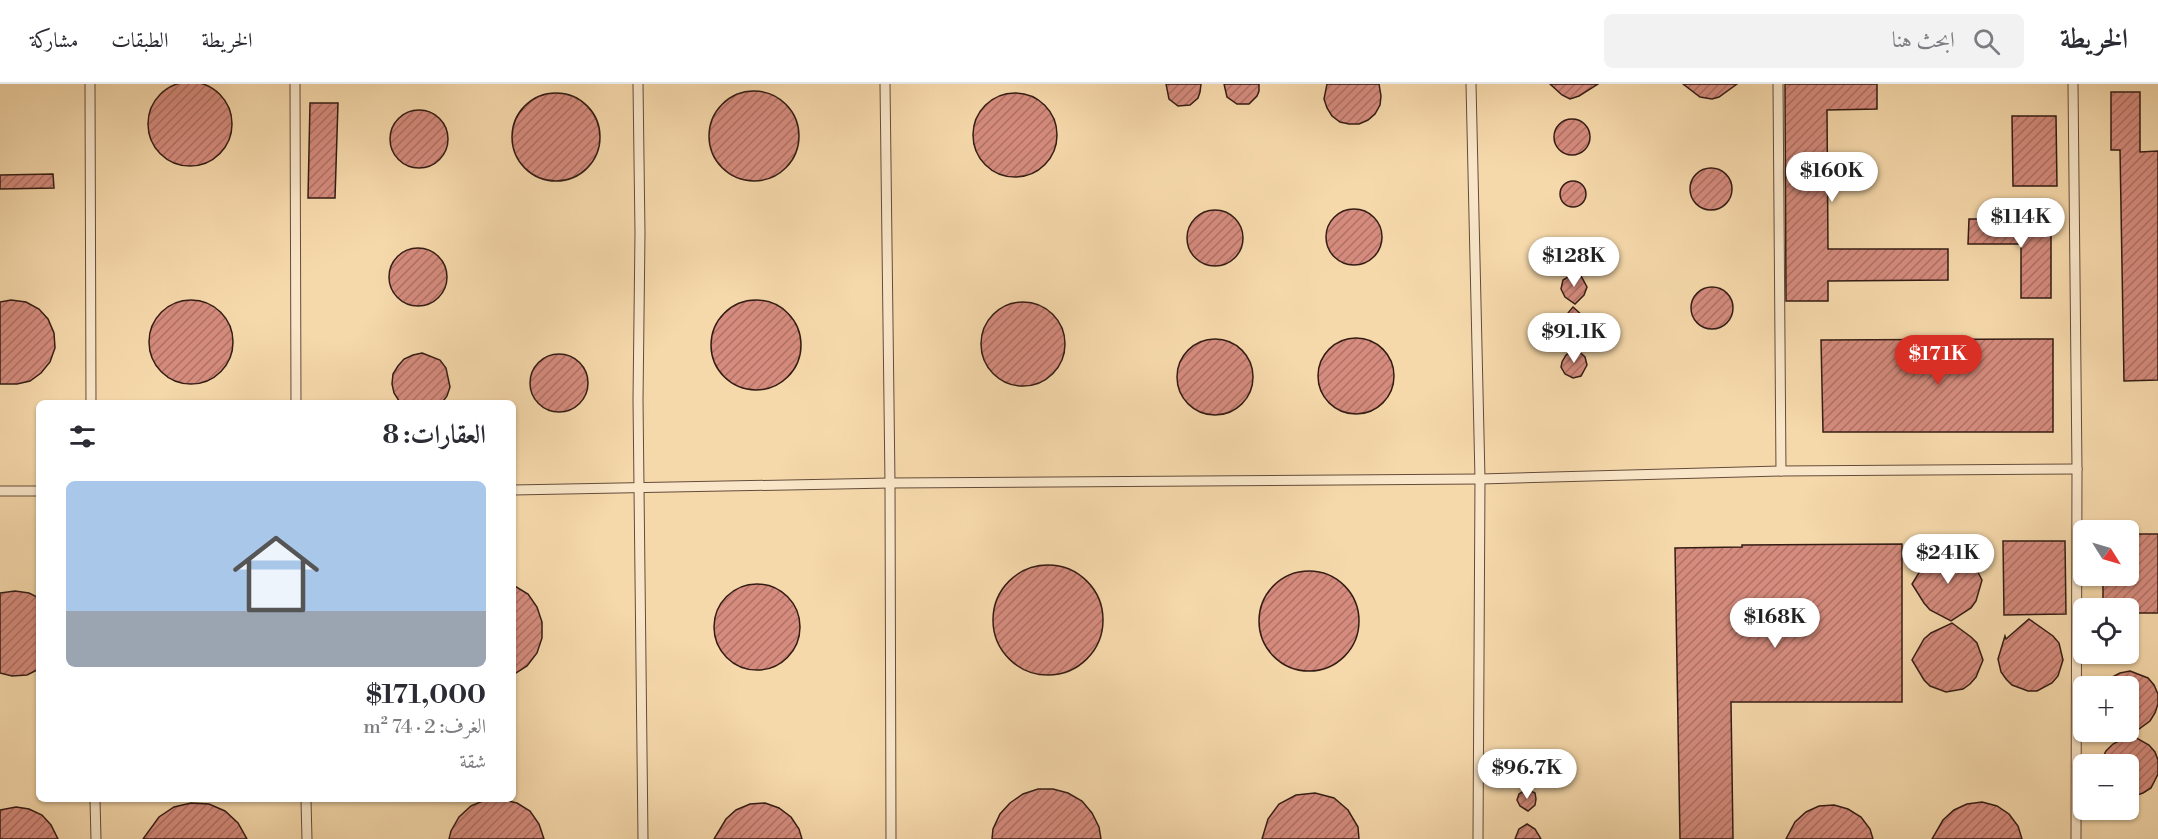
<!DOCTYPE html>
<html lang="ar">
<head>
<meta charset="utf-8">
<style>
	:root { --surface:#fff; --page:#f2f2f3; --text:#2b2b33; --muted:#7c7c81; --line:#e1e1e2; --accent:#d93025 }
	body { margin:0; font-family:"Libre Bodoni",Amiri,serif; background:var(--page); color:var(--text); direction:rtl; height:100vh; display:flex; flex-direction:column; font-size:22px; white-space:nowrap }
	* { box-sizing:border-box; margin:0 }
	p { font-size:20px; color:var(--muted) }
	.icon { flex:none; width:33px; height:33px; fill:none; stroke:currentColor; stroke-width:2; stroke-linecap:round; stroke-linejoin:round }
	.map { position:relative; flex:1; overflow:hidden; direction:ltr }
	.drawer { position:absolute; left:36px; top:316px; width:480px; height:402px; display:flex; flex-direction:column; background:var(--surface); border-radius:9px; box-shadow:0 2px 4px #0004; direction:rtl }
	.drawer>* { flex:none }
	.needle { width:39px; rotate:127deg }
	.fabs { position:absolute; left:2073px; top:436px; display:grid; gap:12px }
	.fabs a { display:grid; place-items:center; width:66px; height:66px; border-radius:9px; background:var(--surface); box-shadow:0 2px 4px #0004; font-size:30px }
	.price { position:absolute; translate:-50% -51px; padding:0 14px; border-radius:21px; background:#fff; color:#222; font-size:20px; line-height:39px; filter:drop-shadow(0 2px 3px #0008) }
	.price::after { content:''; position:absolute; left:50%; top:36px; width:18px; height:14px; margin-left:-9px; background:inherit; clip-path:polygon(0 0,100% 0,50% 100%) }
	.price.current { background:var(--accent); color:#fff }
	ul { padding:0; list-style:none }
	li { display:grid; align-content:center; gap:12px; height:318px; padding:0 30px }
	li+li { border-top:2px solid var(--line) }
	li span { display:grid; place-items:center; height:186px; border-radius:9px; color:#555 }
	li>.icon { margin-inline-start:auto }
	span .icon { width:108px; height:108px; fill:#fffc; stroke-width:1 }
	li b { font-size:26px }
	h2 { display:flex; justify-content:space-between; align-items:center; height:72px; padding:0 30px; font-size:26px }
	header { display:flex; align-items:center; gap:36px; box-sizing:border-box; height:84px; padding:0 30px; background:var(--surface); border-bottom:2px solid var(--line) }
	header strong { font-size:28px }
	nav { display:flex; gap:33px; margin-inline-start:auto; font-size:21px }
	.search { width:420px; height:54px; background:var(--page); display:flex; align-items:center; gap:15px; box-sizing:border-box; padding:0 21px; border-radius:9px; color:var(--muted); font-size:22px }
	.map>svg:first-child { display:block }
</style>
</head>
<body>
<header>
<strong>الخريطة</strong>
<div class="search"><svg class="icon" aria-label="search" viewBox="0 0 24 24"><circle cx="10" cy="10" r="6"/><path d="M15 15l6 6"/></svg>ابحث هنا</div>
<nav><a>الخريطة</a><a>الطبقات</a><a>مشاركة</a></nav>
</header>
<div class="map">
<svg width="2158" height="755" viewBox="0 0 2158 755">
	<defs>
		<pattern id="building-hatch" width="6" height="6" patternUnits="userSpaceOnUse" patternTransform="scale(1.5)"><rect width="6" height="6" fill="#d58b7d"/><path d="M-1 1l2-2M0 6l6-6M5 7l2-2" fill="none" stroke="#ae7165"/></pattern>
	</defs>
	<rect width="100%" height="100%" fill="#f6d9ab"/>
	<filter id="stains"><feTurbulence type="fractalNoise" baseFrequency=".00333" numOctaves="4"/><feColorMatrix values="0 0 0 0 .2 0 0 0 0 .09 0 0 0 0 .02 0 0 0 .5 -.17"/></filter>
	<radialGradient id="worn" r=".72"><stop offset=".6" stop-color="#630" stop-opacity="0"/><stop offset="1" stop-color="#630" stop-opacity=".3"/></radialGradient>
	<g fill="url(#building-hatch)" stroke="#341d15" stroke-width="1.5">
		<circle cx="190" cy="40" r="42"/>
		<path d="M1166 0H1201L1200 8 1198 14 1190 21 1178 22 1169 15Z"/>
		<path d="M1224 0H1259V7L1257 12 1249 20H1237L1227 13Z"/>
		<path d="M1327 0H1379L1381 12 1380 21 1375 30 1368 36 1359 40H1349L1340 38 1332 32 1327 24 1324 15Z"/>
		<path d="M1550 0H1598L1579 12 1570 15 1562 11Z"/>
		<path d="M1683 0H1737L1719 13 1712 15 1700 13Z"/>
		<path d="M1785 0H1877V25L1827 26 1828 165H1948V196L1828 197V217H1786Z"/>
		<circle cx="754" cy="52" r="45"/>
		<path d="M2111 8H2140V68L2158 67V296L2124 297 2120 66H2111Z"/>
		<circle cx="556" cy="53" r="44"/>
		<circle cx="1015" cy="51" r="42"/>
		<path d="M310 19H338L335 114H308Z"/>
		<circle cx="419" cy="55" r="29"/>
		<path d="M2012 32H2056L2057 102H2013Z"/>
		<circle cx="1572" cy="53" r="18"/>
		<circle cx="1711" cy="105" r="21"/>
		<path d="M53 90 54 104 0 105V91Z"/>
		<circle cx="1573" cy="110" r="13"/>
		<circle cx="1354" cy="153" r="28"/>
		<circle cx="1215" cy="154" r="28"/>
		<path d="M1969 135H2051V214H2021V160H1968Z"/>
		<circle cx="418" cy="193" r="29"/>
		<path d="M1573 190 1581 192 1587 203 1584 211 1575 220 1565 213 1561 205 1563 196Z"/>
		<circle cx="1712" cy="224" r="21"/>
		<circle cx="191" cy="258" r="42"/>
		<path d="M11 216 26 218 39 225 48 235 54 249 55 264 50 278 41 289 30 297 17 300H0V218Z"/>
		<circle cx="756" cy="261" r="45"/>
		<circle cx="1023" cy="260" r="42"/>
		<path d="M1573 223 1585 234 1587 242 1584 250 1575 258 1565 251 1561 243 1563 235Z"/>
		<circle cx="1356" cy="292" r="38"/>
		<path d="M2053 255V348H1823L1821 256Z"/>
		<circle cx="1215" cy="293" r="38"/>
		<path d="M1576 265 1585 273 1587 281 1581 292 1573 294 1565 290 1561 283 1562 278 1566 271Z"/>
		<path d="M422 269 440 276 446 284 450 303 447 312 441 320H401L394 309 392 300 393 290 398 282 404 275 413 271Z"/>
		<circle cx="559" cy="299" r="29"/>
		<path d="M2128 450H2158V529H2128V525H2103V492H2128Z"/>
		<path d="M2003 457H2065L2066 530 2004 531Z"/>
		<path d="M1902 460V618H1731L1733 755H1680L1675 464 1742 463V461Z"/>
		<path d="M1948 468 1956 469 1972 477 1982 496 1976 517 1971 524 1951 537 1930 526 1924 519 1912 500 1925 479 1939 469Z"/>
		<circle cx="1048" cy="536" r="55"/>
		<circle cx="1309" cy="537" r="50"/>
		<circle cx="757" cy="543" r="43"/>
		<path d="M513 501 528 510 537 523 542 538V554L537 569 527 582 513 591Z"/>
		<path d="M15 507 29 509 39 514V585L27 591 12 592 0 589V509Z"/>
		<path d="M2029 535 2053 552 2059 559 2063 576 2058 592 2052 599 2037 607H2028L2012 601 2006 595 2001 588 1998 575 2005 552 2006 555Z"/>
		<path d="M1952 539 1971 553 1977 559 1983 576 1976 593 1970 600 1963 605 1946 608 1930 602 1924 596 1912 576 1924 555 1931 549Z"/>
		<path d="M2130 587 2148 594 2154 601 2158 610V620L2155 629 2150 637 2131 651 2149 661 2155 668 2158 676V690L2151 704 2143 709 2128 714V681H2099L2106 667 2113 660 2128 652V603H2093L2120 589Z"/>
		<path d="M1038 705H1053L1068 709 1082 717 1092 729 1099 743 1101 755H992L993 745 1000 730 1010 719 1023 710Z"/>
		<path d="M1527 705 1535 709 1536 715 1535 721 1528 727 1520 722 1517 716 1519 710Z"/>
		<path d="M1315 709 1334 714 1348 726 1358 743 1359 755H1262L1268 735 1279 720 1296 711Z"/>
		<path d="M485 716H504L517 719 530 727 539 740 544 755H449L451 747 459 733 471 722Z"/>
		<path d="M1982 718 1997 722 2009 730 2018 742 2022 755H1932L1943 736 1954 726 1967 720Z"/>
		<path d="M191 719 209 720 225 727 238 739 247 755H143L159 733 174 723Z"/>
		<path d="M765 719 779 724 791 733 799 745 802 755H714L726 735 736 726 750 720Z"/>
		<path d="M1834 721 1848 725 1861 733 1870 745 1873 755H1786L1795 738 1806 728 1819 722Z"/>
		<path d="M16 723 29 725 42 731 51 741 58 755H0V726Z"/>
		<path d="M1527 740 1535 745 1541 755H1515L1519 745Z"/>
	</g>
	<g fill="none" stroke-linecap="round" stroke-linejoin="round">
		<g stroke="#644c3a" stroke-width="11">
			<g id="service">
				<path d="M90 0 91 320"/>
				<path d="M295 0 296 320"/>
				<path d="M638 0 640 149 638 316 643 755"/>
				<path d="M885 0 890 399 891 755"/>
				<path d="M1471 0 1480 395 1478 755"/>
				<path d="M1778 0 1781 387"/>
				<path d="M2073 0 2077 385 2076 755"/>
				<path d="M513 406 890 399 1480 395 1781 387 2077 385"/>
				<path d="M0 407H39"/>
				<path d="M95 716 96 755"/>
				<path d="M306 716 307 755"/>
			</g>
		</g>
		<use href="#service" stroke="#f9e6c8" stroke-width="9"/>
	</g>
	<rect width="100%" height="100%" filter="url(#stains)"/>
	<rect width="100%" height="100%" fill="url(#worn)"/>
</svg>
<div class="fabs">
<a><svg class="needle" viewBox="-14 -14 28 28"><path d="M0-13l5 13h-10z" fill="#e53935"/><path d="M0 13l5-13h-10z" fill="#7c7c81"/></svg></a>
<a><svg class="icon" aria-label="locate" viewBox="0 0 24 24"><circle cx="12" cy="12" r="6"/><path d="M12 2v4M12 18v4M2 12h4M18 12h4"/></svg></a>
<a>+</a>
<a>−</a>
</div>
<b class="price" style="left:1832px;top:119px">$160K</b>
<b class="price" style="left:2021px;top:165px">$114K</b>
<b class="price" style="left:1574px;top:204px">$128K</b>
<b class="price" style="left:1574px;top:280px">$91.1K</b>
<b class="price current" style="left:1938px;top:302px">$171K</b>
<b class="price" style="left:1948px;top:501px">$241K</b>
<b class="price" style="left:1775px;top:565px">$168K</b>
<b class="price" style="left:1527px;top:716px">$96.7K</b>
<section class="drawer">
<h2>العقارات: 8<svg class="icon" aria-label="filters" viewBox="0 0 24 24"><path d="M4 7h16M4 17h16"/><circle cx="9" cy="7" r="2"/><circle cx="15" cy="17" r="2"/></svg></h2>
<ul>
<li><span style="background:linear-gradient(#a9c7e8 70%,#9aa5b1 0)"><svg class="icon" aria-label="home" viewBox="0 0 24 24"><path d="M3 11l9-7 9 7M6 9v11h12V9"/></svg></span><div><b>$171,000</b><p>الغرف: 2 · 74 m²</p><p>شقة</p></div></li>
</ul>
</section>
</div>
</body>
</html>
